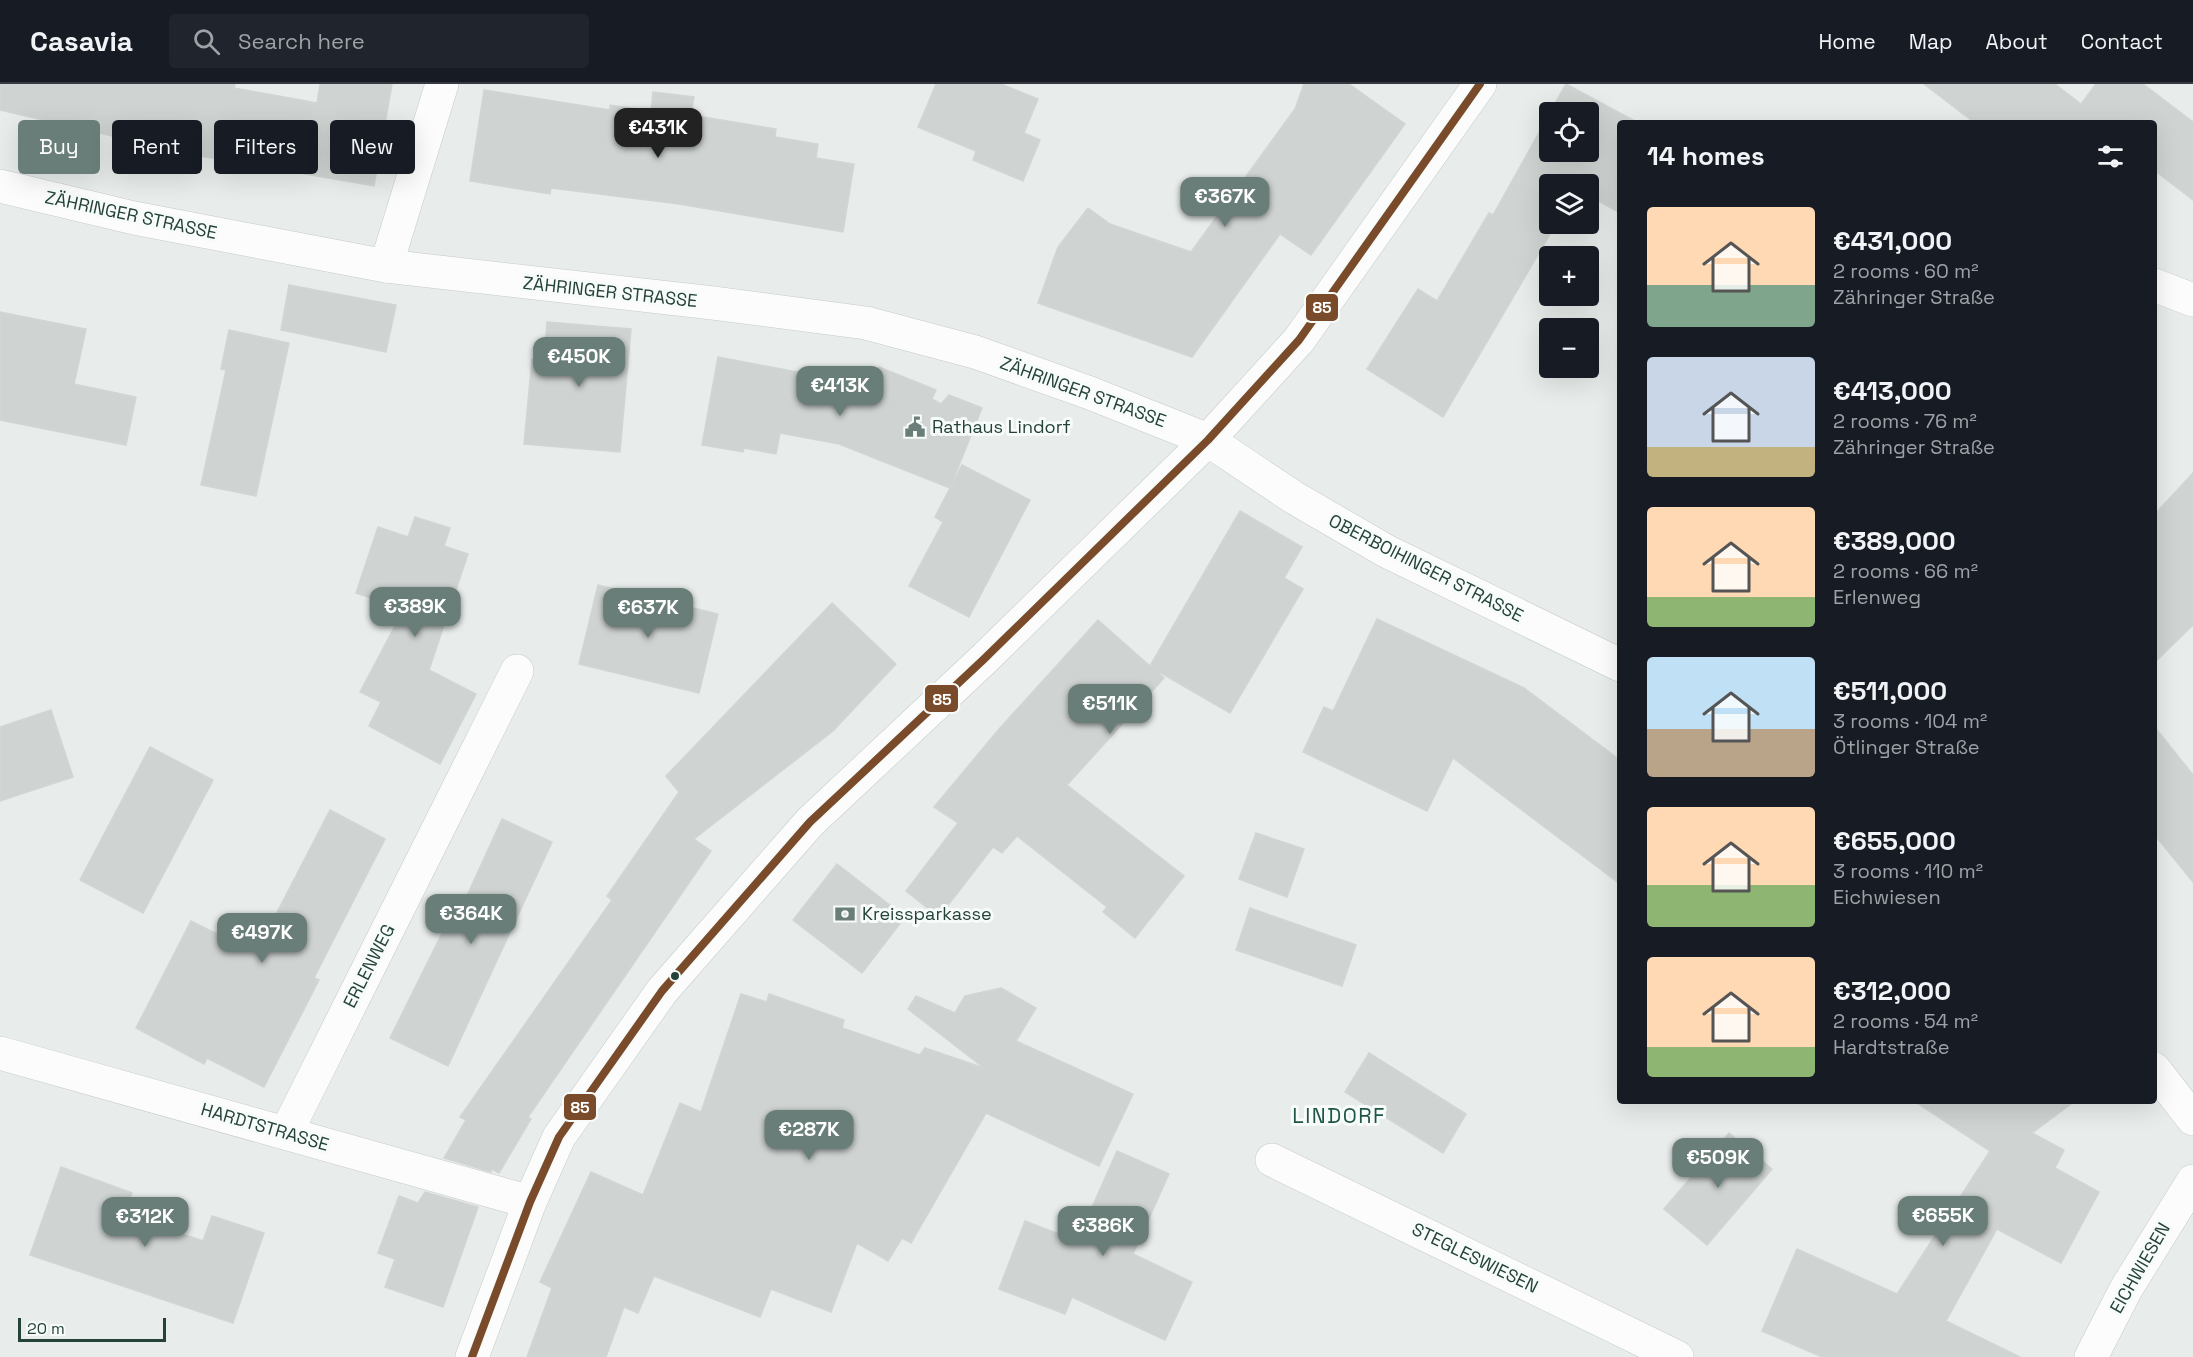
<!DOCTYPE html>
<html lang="en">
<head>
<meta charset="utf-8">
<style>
	:root { --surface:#171b24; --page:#20242c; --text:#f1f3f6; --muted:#9ea1a6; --line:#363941; --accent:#697e78 }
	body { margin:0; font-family:"Space Grotesk",sans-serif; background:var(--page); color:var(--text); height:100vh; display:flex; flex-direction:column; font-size:22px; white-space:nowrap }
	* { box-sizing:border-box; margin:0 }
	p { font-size:20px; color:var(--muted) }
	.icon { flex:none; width:33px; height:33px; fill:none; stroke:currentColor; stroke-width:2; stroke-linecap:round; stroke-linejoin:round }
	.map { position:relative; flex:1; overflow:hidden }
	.drawer { position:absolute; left:1617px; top:36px; width:540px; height:984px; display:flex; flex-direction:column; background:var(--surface); border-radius:6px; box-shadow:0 6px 24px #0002 }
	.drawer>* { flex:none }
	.banner { position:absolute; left:18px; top:36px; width:570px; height:54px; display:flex; gap:12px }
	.fabs { position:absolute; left:1539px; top:18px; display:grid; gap:12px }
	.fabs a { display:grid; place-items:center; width:60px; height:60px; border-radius:6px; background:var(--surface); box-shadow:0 6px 24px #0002; font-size:30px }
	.scale { position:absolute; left:18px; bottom:15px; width:148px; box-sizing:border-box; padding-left:6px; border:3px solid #24423a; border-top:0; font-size:16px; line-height:21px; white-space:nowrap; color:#24423a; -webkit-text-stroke:4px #f7fbf9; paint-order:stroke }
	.price { position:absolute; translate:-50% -51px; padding:0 14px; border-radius:12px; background:var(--accent); color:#fff; font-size:20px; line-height:39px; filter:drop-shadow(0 2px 3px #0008) }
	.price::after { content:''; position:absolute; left:50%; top:36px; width:18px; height:14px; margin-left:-9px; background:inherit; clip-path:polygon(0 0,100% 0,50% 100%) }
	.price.selected { background:#222; color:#fff }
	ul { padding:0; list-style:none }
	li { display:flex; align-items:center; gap:18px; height:150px; padding:0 30px }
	li span { display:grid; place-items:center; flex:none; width:168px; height:120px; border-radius:6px; color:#555 }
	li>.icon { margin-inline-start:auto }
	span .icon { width:72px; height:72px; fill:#fffc; stroke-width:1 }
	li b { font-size:26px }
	h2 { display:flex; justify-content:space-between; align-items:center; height:72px; padding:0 30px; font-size:26px }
	.pill { padding:0 21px; border-radius:6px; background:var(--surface); box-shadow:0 6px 24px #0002; font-size:21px; line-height:54px }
	.pill.selected { background:var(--accent); color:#fff }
	header { display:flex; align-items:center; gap:36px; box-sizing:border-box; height:84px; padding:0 30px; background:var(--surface); border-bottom:2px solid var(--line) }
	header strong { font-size:28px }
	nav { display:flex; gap:33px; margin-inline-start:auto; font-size:21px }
	.search { width:420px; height:54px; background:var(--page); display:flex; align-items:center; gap:15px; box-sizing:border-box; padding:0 21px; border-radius:6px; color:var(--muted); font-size:22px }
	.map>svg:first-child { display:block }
</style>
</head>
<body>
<header>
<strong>Casavia</strong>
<div class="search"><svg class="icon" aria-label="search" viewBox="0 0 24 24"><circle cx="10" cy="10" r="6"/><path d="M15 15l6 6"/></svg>Search here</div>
<nav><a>Home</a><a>Map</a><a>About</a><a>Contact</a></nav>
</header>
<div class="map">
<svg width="2193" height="1273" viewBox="0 0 2193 1273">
	<rect width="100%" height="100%" fill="#e8edeb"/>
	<g fill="#cfd4d2" stroke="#d1d6d4" stroke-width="1.5">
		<path d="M0 0H235L234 4 317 19 320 0H392L374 102 194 71 0 26Z"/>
		<path d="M936 0H1001L1038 15 1024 49 1040 56 1023 97 973 76 976 67 918 43Z"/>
		<path d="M1304 0H1349L1405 40 1311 171 1280 150 1192 273 1038 219 1058 163 1088 124 1110 140 1191 168 1295 25Z"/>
		<path d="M1566 0 1635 37 1620 39V129L1588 111V100H1550V140H1556L1443 333 1367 285 1418 205 1437 217 1489 129 1493 131 1550 29V68H1588V28H1550Z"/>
		<path d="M1924 0H2055L2081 20 2096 0H2143L2193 38V116L2154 86V39H1975Z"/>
		<path d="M484 6 610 26V21L651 27 653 8 694 13 691 31 776 45 775 53 818 60 816 74 854 80 843 148 679 120 551 104 550 110 470 97Z"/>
		<path d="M289 201 396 221 386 268 281 246Z"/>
		<path d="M0 228 86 245 74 300 136 313 126 361 0 336Z"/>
		<path d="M547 238 631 245 620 368 524 360 532 275 544 276Z"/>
		<path d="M229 246 289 259 256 412 201 401 226 286 221 285Z"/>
		<path d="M718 273 872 302 879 283 936 306 932 315 941 320 949 311 982 324 950 404 839 360 780 349 776 370 744 364 743 368 702 361Z"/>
		<path d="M962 381 1030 416 969 533 909 502 943 438 935 433Z"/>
		<path d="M2193 389V541L2154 579V431Z"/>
		<path d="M1240 427 1302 463 1284 494 1303 505 1230 629 1154 585 1164 594 1067 701 1184 792 1135 854 1103 828 1107 823 1017 752 1002 769 993 763 939 833 906 807 958 739 934 723 999 645 1098 536 1150 582Z"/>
		<path d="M415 433 450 444 444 462 468 470 429 586 476 610 440 680 369 642 381 618 360 608 404 525 356 509 378 443 408 453Z"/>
		<path d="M598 501 718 530 699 609 579 580Z"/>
		<path d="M832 519 896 580 833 647 694 755 711 767 528 1033 531 1035 499 1089 492 1085 491 1088 444 1074 466 1036 460 1033 612 816 607 812 679 708 666 692Z"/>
		<path d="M1377 535 1524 604 1620 676V800L1453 674 1427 727 1303 668 1324 623 1333 627Z"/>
		<path d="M51 626 73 693 0 717V643Z"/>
		<path d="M2154 642 2193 691V798L2154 750Z"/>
		<path d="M150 663 213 696 143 829 80 796Z"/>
		<path d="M330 726 385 755 314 894 319 896 264 1003 207 974 204 980 136 944 191 837 256 869Z"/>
		<path d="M502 735 552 758 448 982 390 954 460 813 465 816Z"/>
		<path d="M1256 749 1304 765 1287 813 1239 795Z"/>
		<path d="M837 780 905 833 862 889 793 836Z"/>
		<path d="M1250 824 1356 861 1342 902 1236 866Z"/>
		<path d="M1001 904 1036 924 1016 957 1133 1010 1099 1082 986 1029 911 1159 902 1154 888 1177 857 1159 831 1228 771 1205 760 1233 654 1192 638 1229 624 1223 606 1273H527L552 1204 540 1198 591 1088 643 1111 680 1019 701 1028 741 910 767 918 769 910 844 936 842 944 851 947 920 971 925 964 984 984 908 925 916 912 955 929 965 912Z"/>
		<path d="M1369 969 1466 1030 1443 1069 1345 1008Z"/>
		<path d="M1914 1017H2075L2032 1049 2064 1066 2055 1084 2099 1108 2061 1179 1997 1145 1946 1237 2020 1273H1822L1762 1247 1797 1165 1897 1210 1990 1067Z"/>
		<path d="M1729 1049 1772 1085 1707 1161 1664 1125Z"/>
		<path d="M1117 1067 1169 1090 1133 1170 1192 1198 1165 1256 1072 1213 1065 1230 999 1205 1025 1137 1077 1157Z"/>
		<path d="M61 1083 132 1109 125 1130 203 1157 212 1132 264 1149 233 1239 30 1171Z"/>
		<path d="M425 1108 478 1123 443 1223 385 1203 395 1175 378 1169 399 1112 418 1119Z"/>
	</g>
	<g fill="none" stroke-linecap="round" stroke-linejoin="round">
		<g stroke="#c5cac8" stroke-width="34">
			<g id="minor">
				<path d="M0 102 134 134 386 182 713 219 866 239 975 268 1090 309 1208 356 1293 413 1386 467 1620 581"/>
				<path d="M386 182 442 0"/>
				<path d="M2154 201 2193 216"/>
				<path d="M0 969 530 1118"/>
				<path d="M2154 985 2193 1035"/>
				<path d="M286 1049 517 587"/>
				<path d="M1272 1076 1677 1273"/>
				<path d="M472 1273 530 1118 559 1053 662 907 810 738 983 576 1208 356 1299 256 1480 0"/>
				<path d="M2091 1273 2126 1205 2193 1097"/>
			</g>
		</g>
		<use href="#minor" stroke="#fcfcfc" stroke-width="33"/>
		<g stroke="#f7fbf9" stroke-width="12">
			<path id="bus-1" d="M472 1273 530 1118 559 1053 662 907 810 738 983 576 1208 356 1299 256 1480 0"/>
		</g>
		<use href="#bus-1" stroke="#7a4b2a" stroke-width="8"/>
	</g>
	<defs>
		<g id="civic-bare" transform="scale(1.62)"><path d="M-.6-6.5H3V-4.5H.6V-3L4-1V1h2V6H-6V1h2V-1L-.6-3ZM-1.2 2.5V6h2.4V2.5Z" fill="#697e78" stroke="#f7fbf9" stroke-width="2.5" paint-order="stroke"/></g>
		<g id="bank-bare" transform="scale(1.62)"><path d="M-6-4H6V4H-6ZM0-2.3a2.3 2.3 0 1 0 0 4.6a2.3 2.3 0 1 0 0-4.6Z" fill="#697e78" stroke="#f7fbf9" stroke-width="2.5" paint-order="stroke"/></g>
	</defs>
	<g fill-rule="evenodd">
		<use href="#civic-bare" x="915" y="343"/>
		<use href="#bank-bare" x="845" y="830"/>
	</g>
	<circle fill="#24423a" stroke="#f7fbf9" stroke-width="2" cx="675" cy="892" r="5"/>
	<g text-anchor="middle" stroke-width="6" stroke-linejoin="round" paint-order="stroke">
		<g font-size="18" fill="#24423a" stroke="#f7fbf9">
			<text transform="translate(131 131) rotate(12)" y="6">ZÄHRINGER STRASSE</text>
			<text transform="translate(610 208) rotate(6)" y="6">ZÄHRINGER STRASSE</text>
			<text transform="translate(1083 308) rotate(20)" y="6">ZÄHRINGER STRASSE</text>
			<text transform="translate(1426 484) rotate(27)" y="6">OBERBOIHINGER STRASSE</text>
			<text transform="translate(369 882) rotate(-63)" y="6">ERLENWEG</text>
			<text transform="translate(265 1043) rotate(16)" y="6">HARDTSTRASSE</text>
			<text transform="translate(1475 1174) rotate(26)" y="6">STEGLESWIESEN</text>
			<text transform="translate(2140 1184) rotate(-60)" y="6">EICHWIESEN</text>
		</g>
		<g font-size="18" fill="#24423a" stroke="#f7fbf9" text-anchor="start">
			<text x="932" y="349">Rathaus Lindorf</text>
			<text x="862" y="836">Kreissparkasse</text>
		</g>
		<g font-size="21" letter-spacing="1.5" fill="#1f5548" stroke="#f7fbf9">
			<text x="1339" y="1039">LINDORF</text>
		</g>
	</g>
	<g stroke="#f7fbf9" stroke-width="2">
		<rect x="1305" y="209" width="34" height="29" rx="6" fill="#7a4b2a"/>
		<rect x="924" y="600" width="35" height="29" rx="6" fill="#7a4b2a"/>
		<rect x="563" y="1009" width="34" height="28" rx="6" fill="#7a4b2a"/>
	</g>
	<g font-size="16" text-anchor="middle" font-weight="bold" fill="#fff">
		<text x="1322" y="229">85</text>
		<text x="942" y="621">85</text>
		<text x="580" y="1029">85</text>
	</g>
</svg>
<div class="fabs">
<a><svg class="icon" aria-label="locate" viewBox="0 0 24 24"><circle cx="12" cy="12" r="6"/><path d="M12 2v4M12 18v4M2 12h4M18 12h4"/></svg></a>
<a><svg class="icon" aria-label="layers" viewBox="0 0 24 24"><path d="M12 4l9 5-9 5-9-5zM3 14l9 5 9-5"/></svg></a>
<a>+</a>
<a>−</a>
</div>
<div class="scale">20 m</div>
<b class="price selected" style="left:658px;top:75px">€431K</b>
<b class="price" style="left:1225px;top:144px">€367K</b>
<b class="price" style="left:579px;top:304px">€450K</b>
<b class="price" style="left:840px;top:333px">€413K</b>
<b class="price" style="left:415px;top:554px">€389K</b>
<b class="price" style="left:648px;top:555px">€637K</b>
<b class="price" style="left:1110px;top:651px">€511K</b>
<b class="price" style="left:471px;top:861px">€364K</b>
<b class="price" style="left:262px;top:880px">€497K</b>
<b class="price" style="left:809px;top:1077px">€287K</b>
<b class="price" style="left:1718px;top:1105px">€509K</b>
<b class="price" style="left:1943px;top:1163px">€655K</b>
<b class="price" style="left:145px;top:1164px">€312K</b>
<b class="price" style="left:1103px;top:1173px">€386K</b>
<div class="banner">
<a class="pill selected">Buy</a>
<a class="pill">Rent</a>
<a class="pill">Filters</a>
<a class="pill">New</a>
</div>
<section class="drawer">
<h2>14 homes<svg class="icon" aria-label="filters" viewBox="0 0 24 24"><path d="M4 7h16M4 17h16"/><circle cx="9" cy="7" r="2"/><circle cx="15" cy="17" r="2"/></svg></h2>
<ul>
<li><span style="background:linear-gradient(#ffd9b3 65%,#7fa58c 0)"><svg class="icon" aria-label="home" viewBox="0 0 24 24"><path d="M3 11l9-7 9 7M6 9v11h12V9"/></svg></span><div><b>€431,000</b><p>2 rooms · 60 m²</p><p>Zähringer Straße</p></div></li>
<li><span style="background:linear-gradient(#c9d6e8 75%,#c2b280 0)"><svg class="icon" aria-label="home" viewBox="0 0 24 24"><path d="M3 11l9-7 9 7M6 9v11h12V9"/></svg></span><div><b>€413,000</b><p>2 rooms · 76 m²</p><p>Zähringer Straße</p></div></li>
<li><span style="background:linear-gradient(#ffd9b3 75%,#8fb573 0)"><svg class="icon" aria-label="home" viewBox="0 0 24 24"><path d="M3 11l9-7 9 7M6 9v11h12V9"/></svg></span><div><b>€389,000</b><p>2 rooms · 66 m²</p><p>Erlenweg</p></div></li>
<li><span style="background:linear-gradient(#bfe0f5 60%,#b9a48a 0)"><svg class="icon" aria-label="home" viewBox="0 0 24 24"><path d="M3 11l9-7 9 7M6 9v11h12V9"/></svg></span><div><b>€511,000</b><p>3 rooms · 104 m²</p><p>Ötlinger Straße</p></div></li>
<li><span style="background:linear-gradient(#ffd9b3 65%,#8fb573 0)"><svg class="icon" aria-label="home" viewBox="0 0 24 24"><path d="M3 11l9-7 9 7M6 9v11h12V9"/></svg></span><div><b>€655,000</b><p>3 rooms · 110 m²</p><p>Eichwiesen</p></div></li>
<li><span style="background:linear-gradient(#ffd9b3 75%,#8fb573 0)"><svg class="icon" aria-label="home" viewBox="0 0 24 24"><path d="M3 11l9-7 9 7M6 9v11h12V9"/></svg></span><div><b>€312,000</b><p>2 rooms · 54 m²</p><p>Hardtstraße</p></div></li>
</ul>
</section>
</div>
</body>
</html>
